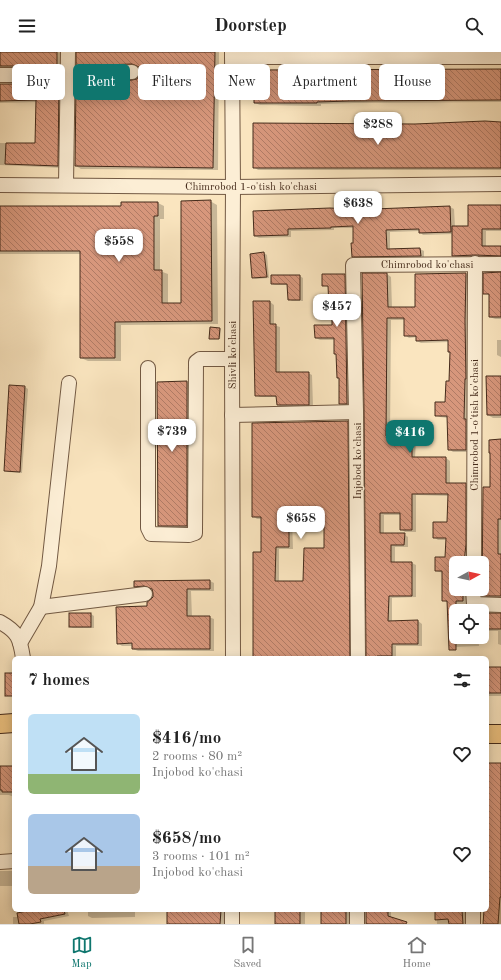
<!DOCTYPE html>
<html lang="en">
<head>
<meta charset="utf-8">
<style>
	:root { --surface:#fff; --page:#f2f2f2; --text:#222; --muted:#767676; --line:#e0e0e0; --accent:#0f766e }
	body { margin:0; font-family:"Old Standard TT",serif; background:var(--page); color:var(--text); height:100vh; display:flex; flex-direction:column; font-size:15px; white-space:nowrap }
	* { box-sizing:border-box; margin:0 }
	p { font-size:13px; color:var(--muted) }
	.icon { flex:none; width:22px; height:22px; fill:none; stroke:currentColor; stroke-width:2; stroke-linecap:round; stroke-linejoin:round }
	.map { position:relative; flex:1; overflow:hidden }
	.sheet { position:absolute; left:12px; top:604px; width:477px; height:256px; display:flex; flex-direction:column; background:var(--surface); border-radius:6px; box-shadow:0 2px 10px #0003 }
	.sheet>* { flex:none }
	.guide { position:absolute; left:12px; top:12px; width:477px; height:36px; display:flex; gap:8px }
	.needle { width:26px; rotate:82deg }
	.tools { position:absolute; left:449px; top:504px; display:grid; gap:8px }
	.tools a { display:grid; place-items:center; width:40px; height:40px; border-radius:6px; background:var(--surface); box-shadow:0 2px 10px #0003; font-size:20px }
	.price { position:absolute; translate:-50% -34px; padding:0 9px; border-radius:8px; background:#fff; color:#222; font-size:13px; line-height:26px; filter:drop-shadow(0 1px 2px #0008) }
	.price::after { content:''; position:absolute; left:50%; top:24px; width:12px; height:9px; margin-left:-6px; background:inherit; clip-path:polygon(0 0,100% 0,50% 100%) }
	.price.current { background:var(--accent); color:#fff }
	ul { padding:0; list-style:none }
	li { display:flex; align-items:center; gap:12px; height:100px; padding:0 16px }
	li span { display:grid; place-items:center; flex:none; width:112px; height:80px; border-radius:6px; color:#555 }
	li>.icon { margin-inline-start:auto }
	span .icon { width:48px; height:48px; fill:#fffc; stroke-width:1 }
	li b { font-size:17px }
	h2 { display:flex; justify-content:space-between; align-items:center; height:48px; padding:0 16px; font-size:17px }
	.chip { padding:0 14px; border-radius:6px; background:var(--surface); box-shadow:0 2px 10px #0003; font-size:14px; line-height:36px }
	.chip.current { background:var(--accent); color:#fff }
	header { display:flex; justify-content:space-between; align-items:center; height:52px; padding:0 16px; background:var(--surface); font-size:18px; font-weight:700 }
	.tab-bar { display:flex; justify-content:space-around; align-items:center; height:56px; border-top:1px solid var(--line); background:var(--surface); font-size:11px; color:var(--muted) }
	.tab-bar a { display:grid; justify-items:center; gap:2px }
	.tab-bar .current { color:var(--accent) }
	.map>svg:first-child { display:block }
</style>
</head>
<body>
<header><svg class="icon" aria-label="menu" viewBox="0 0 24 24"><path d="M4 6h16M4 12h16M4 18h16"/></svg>Doorstep<svg class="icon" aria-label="search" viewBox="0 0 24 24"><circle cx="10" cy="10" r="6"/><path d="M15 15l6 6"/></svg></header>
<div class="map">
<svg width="501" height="872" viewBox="0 0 501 872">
	<defs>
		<pattern id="building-back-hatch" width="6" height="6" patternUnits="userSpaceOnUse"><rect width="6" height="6" fill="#d7977c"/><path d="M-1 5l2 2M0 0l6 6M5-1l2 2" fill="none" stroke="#b07b65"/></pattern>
	</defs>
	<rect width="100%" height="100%" fill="#fae5bf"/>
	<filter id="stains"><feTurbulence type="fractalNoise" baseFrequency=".005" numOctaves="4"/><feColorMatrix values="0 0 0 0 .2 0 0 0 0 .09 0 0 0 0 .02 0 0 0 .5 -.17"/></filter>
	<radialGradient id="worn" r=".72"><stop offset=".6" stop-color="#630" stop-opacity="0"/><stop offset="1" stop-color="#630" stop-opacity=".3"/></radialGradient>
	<g fill="#0003" fill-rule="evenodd">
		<path d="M0 0H62V17L0 19Z"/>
		<path d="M77 0H219L218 118 81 117 76 114 138 28 142 20 140 15 138 14 82 16 77 14Z"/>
		<path d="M501 18V50L355 51 321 52V54L260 53 255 51Z"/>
		<path d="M0 32H59L64 35 63 116 0 113V91L36 92 37 50 0 51Z"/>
		<path d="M501 71V118H258L254 115 353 73Z"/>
		<path d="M210 149 217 153 218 272 121 273V309H88L81 306V202H0V155H122L158 151 164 154V167H160V219L168 222V252H182Z"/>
		<path d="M501 154V186V179H486V195H501V205L479 204 457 206 453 203V182L423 183 420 180V179L390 180V198L420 197 424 199V206H357L353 204 354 192V176H334V178L291 179V185L259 186 255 184 348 158 350 159 450 155 454 157 455 175H469Z"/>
		<path d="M264 201 267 203 269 226 256 227 253 226Z"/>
		<path d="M501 221V267H495L490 265V243L484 241Z"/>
		<path d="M363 222H387L391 225 392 256H416V223L466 222 470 224V400H453L449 397 448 366 440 365 436 363 446 351 450 330 451 300 449 290 421 291 417 289V285L409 286 405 283V268H391L390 385 412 386 416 388 415 406H446L450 409V432H465L470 434 468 511H456V537H467L466 559H456V585H478L479 594 453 595 447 550 443 548V521L436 519 446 506 447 488H438L434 485 448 471 449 444 416 443V480H405L401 477V463H384V482H404L408 485V495H395V511H412L416 513V545L392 546V570L418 569 422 572V594H396V606H367Z"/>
		<path d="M344 223 348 225 351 354H344L340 351V327L338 325 337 303 335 302V288H320L316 286 333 274V258L330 256 329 235 323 233Z"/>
		<path d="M300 224 303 226V249H292L289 247 288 233H275L272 232Z"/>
		<path d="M270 250 274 253V273L280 275V321H308L312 323 313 354 282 355 278 353 277 345H260L256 343Z"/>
		<path d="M219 277H221L220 287H211Z"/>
		<path d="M497 288H501V305L497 303Z"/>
		<path d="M501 325V366H493L488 363Z"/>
		<path d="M187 330 194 334 193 478 165 477 159 473 158 331Z"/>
		<path d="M10 334 25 335 28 337 22 421 8 420 5 418Z"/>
		<path d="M347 370 351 372 353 606H254L262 501V467H257L253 464ZM292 467H325V497L304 530H279V497H293Z"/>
		<path d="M501 388V546H487L483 543 482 516 491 436Z"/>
		<path d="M210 529 214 531V539H191L192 565H209L214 567V599H138L133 597V594H122L118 591 148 555 154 545 153 537 150 536 139 537 135 534Z"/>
		<path d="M91 562 94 564V576H73L70 575Z"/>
		<path d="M501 562V593L498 592V579H482V563Z"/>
		<rect x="487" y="616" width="14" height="28"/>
		<path d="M487 712H501V872H484V858H487Z"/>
		<path d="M0 715H14V745L9 743H0Z"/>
		<rect x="0" y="819" width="14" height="15"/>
		<path d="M37 858H67L69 864 44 869V872H13V865H18Z"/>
		<path d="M88 858H135V865L92 866 88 864Z"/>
		<rect x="168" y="858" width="56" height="14"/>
		<rect x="276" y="858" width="29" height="14"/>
		<rect x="322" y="858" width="28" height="14"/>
		<path d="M366 858H391V866L396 872H366Z"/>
		<path d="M436 858H466L467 872H437Z"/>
	</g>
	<g fill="url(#building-back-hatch)" stroke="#442a1a" fill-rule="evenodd">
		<rect x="0" y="0" width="57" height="14"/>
		<path d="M76 0H215L213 116 75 114 76 31 132 28 137 27 140 20 139 15 132 12 76 14Z"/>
		<path d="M501 17V48L350 49 317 50V51H254V18Z"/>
		<path d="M0 32H59L58 114 5 112 6 91H35L36 48 0 49Z"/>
		<path d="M485 69 501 70V116H253V71L415 72Z"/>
		<path d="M211 148 212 269 115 270V306H80V199H0V154H121V150H158V164H154V218H162V251H181V149Z"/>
		<path d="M468 153H501V177H482V194H501V204L475 203 452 204V174H468Z"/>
		<path d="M450 154 451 180 419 181V177L386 178 387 197 420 196 421 204 352 205 351 191H353V174L331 175V176L288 177V183L254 184 253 159 330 156 348 157V158Z"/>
		<path d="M264 200 267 225 252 226 250 202Z"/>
		<path d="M501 220V265H489V242H483V221Z"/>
		<path d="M362 221H387L388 255H415V222L466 221 465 269 466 327H465L464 367H466V398H448L447 364H435V350H445L446 329H449L450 300H448V288L416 289V284H404V266H387L386 384 412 385V405H446V431H466V492L464 511H456V537H463V549H456V598H449L447 549H442V519H435V505H445L446 486H433V470H447L448 442H412V478H400V461H380V481H405L404 493H391V510H412V544H389L388 569 418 568V592H392V604H377V606H366L364 360Z"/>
		<path d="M322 222H345L347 352H339V326H337L336 302H334V286H315L314 273H332V256H329L328 234H322Z"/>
		<path d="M271 223H300V248H288L287 232H271Z"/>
		<path d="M253 249H270V272H276V320H309V353H277L276 344H255Z"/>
		<path d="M210 275 220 276 219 287H209Z"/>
		<path d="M486 324H501V363H487Z"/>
		<path d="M187 329V474H158L157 330Z"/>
		<path d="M9 333 25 334 20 420 4 419Z"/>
		<path d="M348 369 350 606H253V500H261V465H252V371ZM289 465H324V496H304L303 529H275L276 495H289Z"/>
		<path d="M501 387V467H498V502H501V544H482L483 435H490V401H489V388Z"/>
		<path d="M210 528V537H187V564H210V597H132V591L117 592 116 555 147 554V550L150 548 153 545V541L152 537 144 534 134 535V529Z"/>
		<rect x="69" y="561" width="22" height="14"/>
		<rect x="486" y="561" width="15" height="16"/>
		<rect x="487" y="615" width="14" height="26"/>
		<rect x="5" y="621" width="9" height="23"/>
		<path d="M487 711H501V845H500L498 872H483L484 858H487Z"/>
		<path d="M0 714H14V740H2V738H0Z"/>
		<path d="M32 858H64L65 862 40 867 41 870 30 872H19L17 861Z"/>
		<path d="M167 858H221L220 872H167Z"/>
		<rect x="275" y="858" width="25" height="14"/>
		<rect x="321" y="858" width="25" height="14"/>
		<path d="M366 858H388V864L407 870 406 872H366Z"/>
		<path d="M435 858H462L463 872H449L448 867 435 868Z"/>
	</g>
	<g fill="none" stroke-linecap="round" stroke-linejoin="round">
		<g stroke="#725943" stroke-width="16">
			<g id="minor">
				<path d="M232 0 233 135 232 307 233 606"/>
				<path d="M232 5H501"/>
				<path d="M0 23H68L132 20"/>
				<path d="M0 133 233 135 501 132"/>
				<path d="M66 133 68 0"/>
				<path d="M148 316V476L151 482 189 483 195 481 196 310 200 307H232"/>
				<path d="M232 363 356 360"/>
				<path d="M474 511 475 211"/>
				<path d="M473 537 474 552 501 553"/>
				<path d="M41 555 145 542"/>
				<path d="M0 570C18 580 20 586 23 606"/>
				<path d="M20 591 41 555 49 514 69 331"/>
				<path d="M358 606 356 360 353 213 501 212"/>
				<path d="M0 810 14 809"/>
				<path d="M473 858V872"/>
				<path d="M232 872V858"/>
				<path d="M357 872V858"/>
			</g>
		</g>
		<g stroke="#442a1a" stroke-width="20">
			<g id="major">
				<path d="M0 672 14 671"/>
				<path d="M487 682H501"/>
			</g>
		</g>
		<use href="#minor" stroke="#fceed5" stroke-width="14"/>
		<use href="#major" stroke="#edc280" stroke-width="18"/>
	</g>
	<g text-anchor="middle" stroke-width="3" stroke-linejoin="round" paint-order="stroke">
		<g font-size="11" fill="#442a1a" stroke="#fceed5">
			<text x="251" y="138">Chimrobod 1-o'tish ko'chasi</text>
			<text x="427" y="216">Chimrobod ko'chasi</text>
			<text transform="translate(232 303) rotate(-90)" y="4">Shivli ko'chasi</text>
			<text transform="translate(474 373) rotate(-90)" y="4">Chimrobod 1-o'tish ko'chasi</text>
			<text transform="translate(357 409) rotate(-90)" y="4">Injobod ko'chasi</text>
		</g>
	</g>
	<rect width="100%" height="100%" filter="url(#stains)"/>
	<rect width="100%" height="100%" fill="url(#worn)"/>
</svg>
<div class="tools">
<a><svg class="needle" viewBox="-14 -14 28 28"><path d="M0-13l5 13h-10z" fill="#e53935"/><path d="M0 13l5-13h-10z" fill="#767676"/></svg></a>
<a><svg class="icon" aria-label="locate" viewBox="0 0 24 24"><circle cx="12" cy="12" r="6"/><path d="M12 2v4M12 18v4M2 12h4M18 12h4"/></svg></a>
</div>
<b class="price" style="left:378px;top:94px">$288</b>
<b class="price" style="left:358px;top:173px">$638</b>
<b class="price" style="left:119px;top:211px">$558</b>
<b class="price" style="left:337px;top:276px">$457</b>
<b class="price" style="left:172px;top:401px">$739</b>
<b class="price current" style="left:410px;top:402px">$416</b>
<b class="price" style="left:301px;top:488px">$658</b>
<div class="guide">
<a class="chip">Buy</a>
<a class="chip current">Rent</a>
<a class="chip">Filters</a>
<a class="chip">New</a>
<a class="chip">Apartment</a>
<a class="chip">House</a>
</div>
<section class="sheet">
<h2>7 homes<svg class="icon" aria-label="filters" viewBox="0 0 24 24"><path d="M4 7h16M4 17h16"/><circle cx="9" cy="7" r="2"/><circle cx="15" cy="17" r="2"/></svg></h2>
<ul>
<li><span style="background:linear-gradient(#bfe0f5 75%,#8fb573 0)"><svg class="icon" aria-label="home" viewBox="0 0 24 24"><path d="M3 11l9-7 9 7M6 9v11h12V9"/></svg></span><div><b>$416/mo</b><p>2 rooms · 80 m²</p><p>Injobod ko'chasi</p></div><svg class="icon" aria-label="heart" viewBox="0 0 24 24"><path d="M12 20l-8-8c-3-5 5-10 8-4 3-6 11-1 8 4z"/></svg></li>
<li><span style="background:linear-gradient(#a9c7e8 65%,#b9a48a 0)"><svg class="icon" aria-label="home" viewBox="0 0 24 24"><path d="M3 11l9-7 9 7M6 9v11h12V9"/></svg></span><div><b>$658/mo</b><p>3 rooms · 101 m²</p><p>Injobod ko'chasi</p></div><svg class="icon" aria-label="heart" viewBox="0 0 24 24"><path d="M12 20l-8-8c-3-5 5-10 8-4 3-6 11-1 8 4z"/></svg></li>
</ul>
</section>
</div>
<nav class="tab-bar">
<a class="current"><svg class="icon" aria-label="map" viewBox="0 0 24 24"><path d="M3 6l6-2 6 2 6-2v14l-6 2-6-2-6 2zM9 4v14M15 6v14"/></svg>Map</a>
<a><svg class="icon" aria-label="saved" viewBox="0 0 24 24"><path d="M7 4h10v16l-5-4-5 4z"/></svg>Saved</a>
<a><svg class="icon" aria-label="home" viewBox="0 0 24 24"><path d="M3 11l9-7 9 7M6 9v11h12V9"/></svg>Home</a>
</nav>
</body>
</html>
